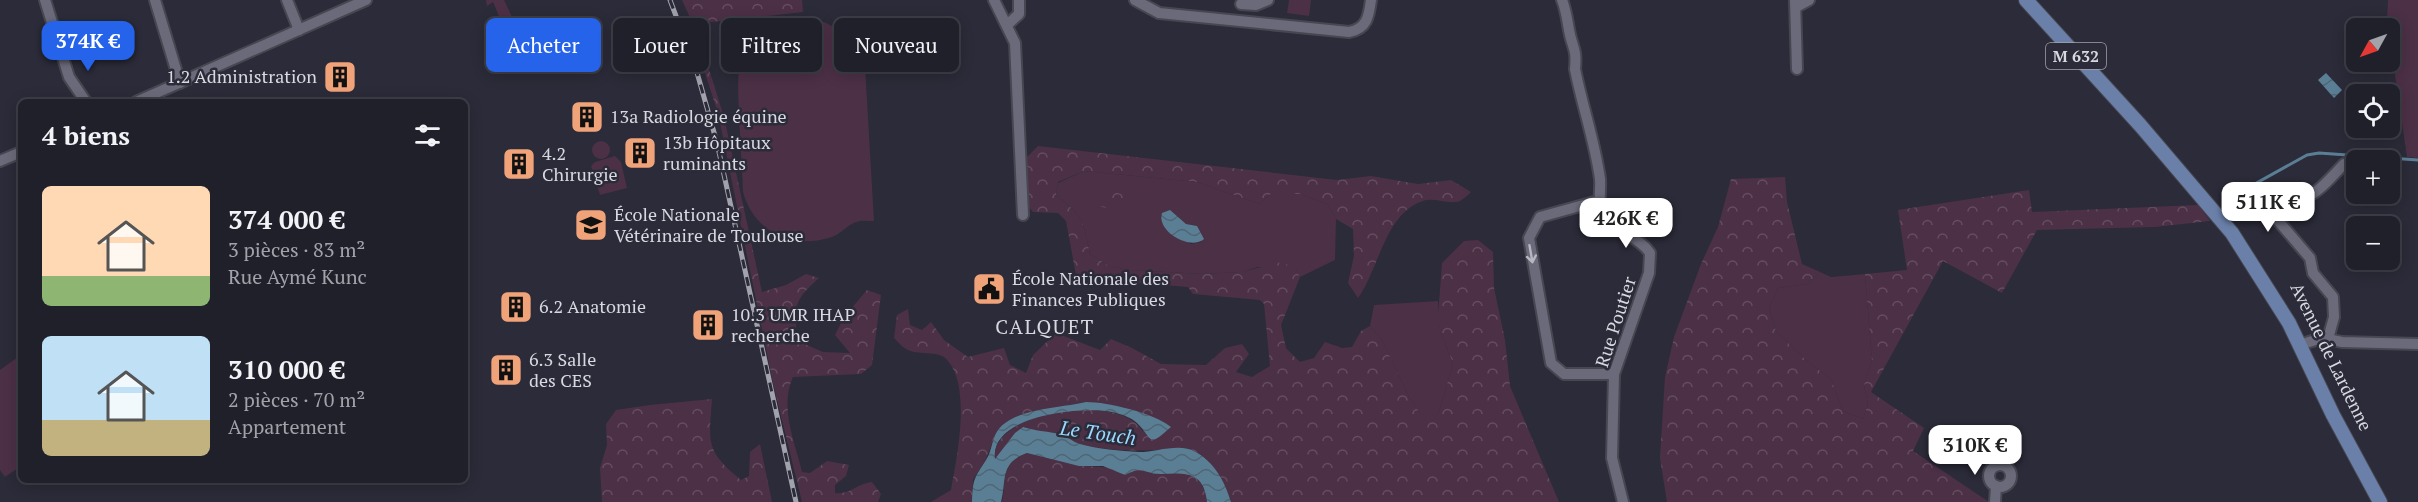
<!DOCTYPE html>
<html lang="fr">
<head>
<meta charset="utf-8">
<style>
	:root { --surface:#20202b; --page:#2d2d37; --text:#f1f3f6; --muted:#a2a3a9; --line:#3d3e47; --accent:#2563eb }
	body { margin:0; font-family:"PT Serif",serif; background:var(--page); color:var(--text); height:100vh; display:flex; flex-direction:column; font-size:22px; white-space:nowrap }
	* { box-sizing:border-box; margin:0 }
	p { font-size:20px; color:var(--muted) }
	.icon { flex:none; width:33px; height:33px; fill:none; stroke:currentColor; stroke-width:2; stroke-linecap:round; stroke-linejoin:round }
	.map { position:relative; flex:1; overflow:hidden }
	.drawer { position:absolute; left:18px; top:99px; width:450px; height:384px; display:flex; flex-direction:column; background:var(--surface); border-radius:9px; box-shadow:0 3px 15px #0003,0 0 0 2px var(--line) }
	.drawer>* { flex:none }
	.banner { position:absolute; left:486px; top:18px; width:570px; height:54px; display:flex; gap:12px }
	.needle { width:39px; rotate:230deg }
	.tools { position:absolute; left:2346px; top:18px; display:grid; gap:12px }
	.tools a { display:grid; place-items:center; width:54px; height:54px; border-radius:9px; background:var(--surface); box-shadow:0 3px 15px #0003,0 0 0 2px var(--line); font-size:30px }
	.price { position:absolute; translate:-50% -51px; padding:0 14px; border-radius:12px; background:#fff; color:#222; font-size:20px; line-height:39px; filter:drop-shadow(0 2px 3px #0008) }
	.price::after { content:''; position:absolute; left:50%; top:36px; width:18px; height:14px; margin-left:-9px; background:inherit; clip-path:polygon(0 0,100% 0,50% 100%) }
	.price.active { background:var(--accent); color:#fff }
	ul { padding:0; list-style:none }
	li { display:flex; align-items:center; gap:18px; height:150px; padding:0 24px }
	li span { display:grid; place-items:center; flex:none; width:168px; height:120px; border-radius:9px; color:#555 }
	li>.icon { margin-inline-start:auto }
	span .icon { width:72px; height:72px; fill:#fffc; stroke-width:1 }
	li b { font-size:26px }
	h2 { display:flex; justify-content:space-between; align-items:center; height:72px; padding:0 24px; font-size:26px }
	.tag { padding:0 21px; border-radius:9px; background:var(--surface); box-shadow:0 3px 15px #0003,0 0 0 2px var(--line); font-size:21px; line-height:54px }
	.tag.active { background:var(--accent); color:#fff }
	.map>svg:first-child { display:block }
</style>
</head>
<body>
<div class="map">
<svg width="2418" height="502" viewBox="0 0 2418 502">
	<defs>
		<pattern id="forest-crowns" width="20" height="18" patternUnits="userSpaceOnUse" patternTransform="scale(1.5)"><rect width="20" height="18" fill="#4c3046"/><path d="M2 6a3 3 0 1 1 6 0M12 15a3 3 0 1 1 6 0" fill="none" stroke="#654d60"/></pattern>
		<pattern id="water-waves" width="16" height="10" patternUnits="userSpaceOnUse" patternTransform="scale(1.5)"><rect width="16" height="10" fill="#5a7f95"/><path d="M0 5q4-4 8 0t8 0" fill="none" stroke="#506675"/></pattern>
	</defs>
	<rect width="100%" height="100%" fill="#2b2b39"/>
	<g fill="#4c3046" fill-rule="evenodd">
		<path d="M486 0H504L514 21 520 18 521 26 506 33 493 2 487 6Z"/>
		<path d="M1289 0H1311L1309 16 1287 13Z"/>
		<path d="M2388 0H2418V158L2407 157 2387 20Z"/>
		<path d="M806 19 824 22 845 33 863 32 874 221C869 221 861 220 856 222 847 225 841 234 832 237 792 250 754 232 743 192 742 166 740 140 739 114 736 56 738 23 806 19Z"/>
		<circle cx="601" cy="150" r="9"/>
		<path d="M615 156 621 162 627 188 600 195 591 166 595 162Z"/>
		<path d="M1084 171 1197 182 1259 204 1271 194H1300L1328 204 1336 219 1335 260 1300 277 1296 269 1258 267 1242 272 1203 274 1129 270 1109 266 1090 254C1083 220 1084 217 1056 195L1058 183ZM1175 215 1186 224 1197 226 1201 242 1190 244Z"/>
		<path d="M1820 272 1831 277 1865 274 1872 361 1864 385 1868 404 1863 419 1843 411 1831 379 1806 360 1776 331 1769 308 1778 288 1807 284Z"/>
		<path d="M1438 301 1440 331 1453 363 1439 412 1428 425 1410 399 1382 340 1370 326 1374 305Z"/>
		<path d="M21 355V466L5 477 0 470V370Z"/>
	</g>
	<g fill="url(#forest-crowns)">
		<path d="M682 0H802L803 12 693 24Z"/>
		<path d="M703 50 724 117 762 292 786 285 806 274 819 278C808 288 795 299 796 315 796 325 797 329 793 339L823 352 850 353 835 335 844 317 867 290 881 295 872 365 861 374 793 377C779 407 795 442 802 472L810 473 827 461 849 465 846 476 835 485V493C850 495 856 484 872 482L881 494 878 502H802L773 383 718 113 698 52Z"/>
		<path d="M1038 146 1337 180 1371 176 1418 184 1451 180 1471 192C1468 195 1463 199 1460 201 1449 205 1434 197 1423 201 1385 213 1379 269 1358 298L1348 283 1354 256 1353 229 1336 219 1328 204 1300 194H1271L1259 204 1197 182 1084 171 1058 182 1056 195C1084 217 1083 220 1090 254L1109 266 1129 270 1203 274 1241 272 1282 262 1296 269 1300 277 1281 325 1286 348 1300 362 1314 358 1325 342 1342 348 1352 347 1361 331 1370 326 1382 340 1410 399 1428 424 1439 412 1453 363 1440 331 1438 317 1442 263 1464 241 1478 240 1493 252 1494 288 1505 340 1510 386 1559 502H1231C1224 480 1210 454 1186 448 1151 451 1115 453 1080 444 1073 442 1067 437 1059 434 1048 431 1036 432 1023 427L995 459C988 411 1122 391 1143 432L1142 414 1123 407 1086 402 1030 412 997 431 986 459 973 480 972 502H931L951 490C957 457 973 381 944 357 935 351 918 355 908 350 903 348 898 342 894 338L897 315 908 309 910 325 922 330 931 322 944 340 968 357 1004 348 1010 365 1026 373 1033 355 1056 333 1100 350 1111 339 1132 348 1161 364 1206 365 1225 348 1242 344 1249 354 1236 372 1252 377 1270 366 1264 304 1260 300 1193 294 1188 287 1080 278 1076 275 1066 221 1058 213 1033 212 1027 205 1025 159Z"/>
		<path d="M1785 177 1787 202 1802 264 1820 272 1807 284 1778 288 1769 308 1776 331 1806 360 1831 379 1843 411 1863 419 1868 404 1864 385 1872 361 1865 274 1907 270 1898 210 2029 190 2032 212 2198 205 2210 221 2155 227 2037 230 2002 293 1943 261 1871 392 1924 428 1913 451 1989 502H1667L1660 458 1665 377 1674 337 1701 264 1718 227 1731 179Z"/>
		<path d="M1101 189 1126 195 1125 205 1116 210 1093 205V195Z"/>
		<path d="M712 399C709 444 705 450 741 480L749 476 750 452 760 444 772 502H602L600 468 607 445 606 424 616 410 650 405Z"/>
		<path d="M1027 453C1044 457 1060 462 1077 465 1096 468 1122 467 1142 469 1147 470 1153 473 1160 473 1171 474 1185 469 1196 478 1203 483 1206 493 1207 502H1002C1007 480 999 463 1027 453Z"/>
	</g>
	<g fill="url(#water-waves)">
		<path d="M2326 73 2342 90 2334 98 2318 80Z"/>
		<path d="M1170 210 1186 224 1197 226 1204 239C1190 251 1156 231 1162 213Z"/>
		<path d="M1086 402C1108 402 1154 413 1171 427 1147 448 1154 440 1137 423 1131 417 1120 414 1112 412 1083 406 989 415 995 459L1015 433 1023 427C1035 431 1047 431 1059 434 1067 436 1073 442 1080 444 1098 449 1120 451 1139 452 1156 452 1179 443 1194 451 1214 461 1225 482 1231 502H1207C1204 471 1185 473 1161 474 1143 474 1144 465 1125 475L1103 466H1079L1027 453C999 463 1007 480 1001 502H972C973 478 974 479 986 460 992 451 992 438 998 430 1015 408 1061 408 1086 402Z"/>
	</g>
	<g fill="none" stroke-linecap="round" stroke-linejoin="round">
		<path stroke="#5a7f95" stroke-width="3" d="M2224 201 2307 155 2319 153 2418 160"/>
		<g stroke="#474752" stroke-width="14">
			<g id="minor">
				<path d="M45 0 69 77 86 102"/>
				<path d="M155 0 180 83"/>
				<path d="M287 0 299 30"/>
				<path d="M994 0 1015 43 1023 215"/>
				<path d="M1135 0 1159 13 1349 32C1367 29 1369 16 1371 0"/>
				<path d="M1562 0C1566 10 1567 19 1569 30 1572 48 1577 47 1575 69 1582 105 1595 142 1600 179 1601 192 1597 203 1604 215 1614 234 1637 234 1650 253L1649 273 1614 374 1612 458 1623 502"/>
				<path d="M1795 0 1797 69"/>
				<path d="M1241 4 1256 5 1268 0"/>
				<path d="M1796 7 1809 0"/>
				<path d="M1007 25 1019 14V0"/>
				<path d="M136 102 366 0"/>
				<path d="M0 161 21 152"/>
				<path d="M1598 201 1540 217 1529 238 1551 363 1564 374H1614"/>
				<path d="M2328 339 2334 317 2333 297 2313 273 2310 258 2275 217C2283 189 2296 202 2312 194 2322 189 2336 172 2344 164"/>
				<path d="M2299 345 2322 338 2342 342 2418 344"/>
				<circle cx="2000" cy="476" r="11"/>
				<path d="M1995 502 1996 486"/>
			</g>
		</g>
		<g stroke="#474752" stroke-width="16">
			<path id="major" d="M2026 0 2140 125 2232 233 2289 323 2333 415 2380 502"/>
		</g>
		<use href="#minor" stroke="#6a6a7a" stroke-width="10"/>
		<use href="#major" stroke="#6b80a9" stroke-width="14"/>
		<g stroke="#a2a2ad" stroke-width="5">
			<path id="rail" d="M670 0 696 69 717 143 796 502"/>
		</g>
		<use href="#rail" stroke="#2b2b39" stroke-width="3" stroke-dasharray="9" stroke-linecap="butt"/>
	</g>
	<defs><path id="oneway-shaft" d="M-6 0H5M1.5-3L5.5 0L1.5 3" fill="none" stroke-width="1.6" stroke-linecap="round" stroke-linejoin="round" transform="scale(1.5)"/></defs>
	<use stroke="#b7b7c2" href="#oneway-shaft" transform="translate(1531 254) rotate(80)"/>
	<defs>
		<g id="building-square" transform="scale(1.725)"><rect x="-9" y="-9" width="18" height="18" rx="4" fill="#f0a279" stroke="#2b2b39"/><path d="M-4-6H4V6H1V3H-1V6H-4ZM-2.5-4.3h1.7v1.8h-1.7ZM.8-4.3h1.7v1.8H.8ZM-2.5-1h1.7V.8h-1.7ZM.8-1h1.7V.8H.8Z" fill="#111"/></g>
		<g id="university-square" transform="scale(1.725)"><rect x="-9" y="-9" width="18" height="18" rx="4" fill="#f0a279" stroke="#2b2b39"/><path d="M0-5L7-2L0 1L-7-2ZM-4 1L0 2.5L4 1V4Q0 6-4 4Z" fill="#111"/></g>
		<g id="civic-square" transform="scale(1.725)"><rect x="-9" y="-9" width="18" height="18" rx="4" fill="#f0a279" stroke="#2b2b39"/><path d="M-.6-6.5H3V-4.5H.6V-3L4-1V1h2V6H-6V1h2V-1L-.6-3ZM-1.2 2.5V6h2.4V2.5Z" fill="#111"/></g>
	</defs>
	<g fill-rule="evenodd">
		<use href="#building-square" x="340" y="77"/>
		<use href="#building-square" x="587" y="117"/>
		<use href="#building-square" x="640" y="153"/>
		<use href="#building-square" x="519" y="164"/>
		<use href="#university-square" x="591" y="225"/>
		<use href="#civic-square" x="989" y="289"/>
		<use href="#building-square" x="516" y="307"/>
		<use href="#building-square" x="708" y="325"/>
		<use href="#building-square" x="506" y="370"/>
	</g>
	<g text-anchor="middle" stroke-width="5" stroke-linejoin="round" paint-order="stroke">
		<rect fill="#2b2b39" stroke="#a4a4af" stroke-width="1.5" x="2046" y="43" width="60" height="26" rx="4.5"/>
		<g font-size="16" font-weight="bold" fill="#d8d8e1">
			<text x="2076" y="62">M 632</text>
		</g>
		<g font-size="18" fill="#d8d8e1" stroke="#2b2b39" text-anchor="start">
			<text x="317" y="83" text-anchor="end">1.2 Administration</text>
			<text x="610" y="123">13a Radiologie équine</text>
			<text x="663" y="149">13b Hôpitaux<tspan x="663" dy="21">ruminants</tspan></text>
			<text x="542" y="160">4.2<tspan x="542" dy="21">Chirurgie</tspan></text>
			<text x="614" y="221">École Nationale<tspan x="614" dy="21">Vétérinaire de Toulouse</tspan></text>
			<text x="1012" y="285">École Nationale des<tspan x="1012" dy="21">Finances Publiques</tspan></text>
			<text x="539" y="313">6.2 Anatomie</text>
			<text x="731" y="321">10.3 UMR IHAP<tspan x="731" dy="21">recherche</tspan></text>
			<text x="529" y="366">6.3 Salle<tspan x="529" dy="21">des CES</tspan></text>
		</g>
		<g font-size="18" fill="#d8d8e1" stroke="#2b2b39">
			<text transform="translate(1616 322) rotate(-72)" y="6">Rue Poutier</text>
			<text transform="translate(2331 357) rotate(64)" y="6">Avenue de Lardenne</text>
		</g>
		<g font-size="20" letter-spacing="1.5" fill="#d8d8e1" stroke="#2b2b39">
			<text x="1045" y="334">CALQUET</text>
		</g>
		<g font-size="20" font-style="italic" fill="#99d8ff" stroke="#2b2b39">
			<text transform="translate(1098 433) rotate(8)" y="7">Le Touch</text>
		</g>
	</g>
</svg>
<div class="tools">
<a><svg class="needle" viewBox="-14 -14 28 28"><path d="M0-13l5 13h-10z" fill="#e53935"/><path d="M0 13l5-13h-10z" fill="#a2a3a9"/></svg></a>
<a><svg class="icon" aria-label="locate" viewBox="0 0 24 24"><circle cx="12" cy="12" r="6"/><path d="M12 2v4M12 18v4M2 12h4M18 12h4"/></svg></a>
<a>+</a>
<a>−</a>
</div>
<b class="price active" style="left:88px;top:72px">374K €</b>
<b class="price" style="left:2268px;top:233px">511K €</b>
<b class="price" style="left:1626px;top:249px">426K €</b>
<b class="price" style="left:1975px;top:476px">310K €</b>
<div class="banner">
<a class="tag active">Acheter</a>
<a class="tag">Louer</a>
<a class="tag">Filtres</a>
<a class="tag">Nouveau</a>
</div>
<section class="drawer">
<h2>4 biens<svg class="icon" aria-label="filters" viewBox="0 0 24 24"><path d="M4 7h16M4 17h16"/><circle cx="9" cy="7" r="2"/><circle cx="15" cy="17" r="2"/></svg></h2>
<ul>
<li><span style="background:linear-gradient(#ffd9b3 75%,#8fb573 0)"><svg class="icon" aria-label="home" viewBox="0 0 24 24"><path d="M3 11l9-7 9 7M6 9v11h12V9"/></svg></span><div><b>374 000 €</b><p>3 pièces · 83 m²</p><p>Rue Aymé Kunc</p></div></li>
<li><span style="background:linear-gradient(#bfe0f5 70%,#c2b280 0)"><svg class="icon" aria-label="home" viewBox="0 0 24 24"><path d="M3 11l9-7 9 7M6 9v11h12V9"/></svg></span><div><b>310 000 €</b><p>2 pièces · 70 m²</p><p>Appartement</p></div></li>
</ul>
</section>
</div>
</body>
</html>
